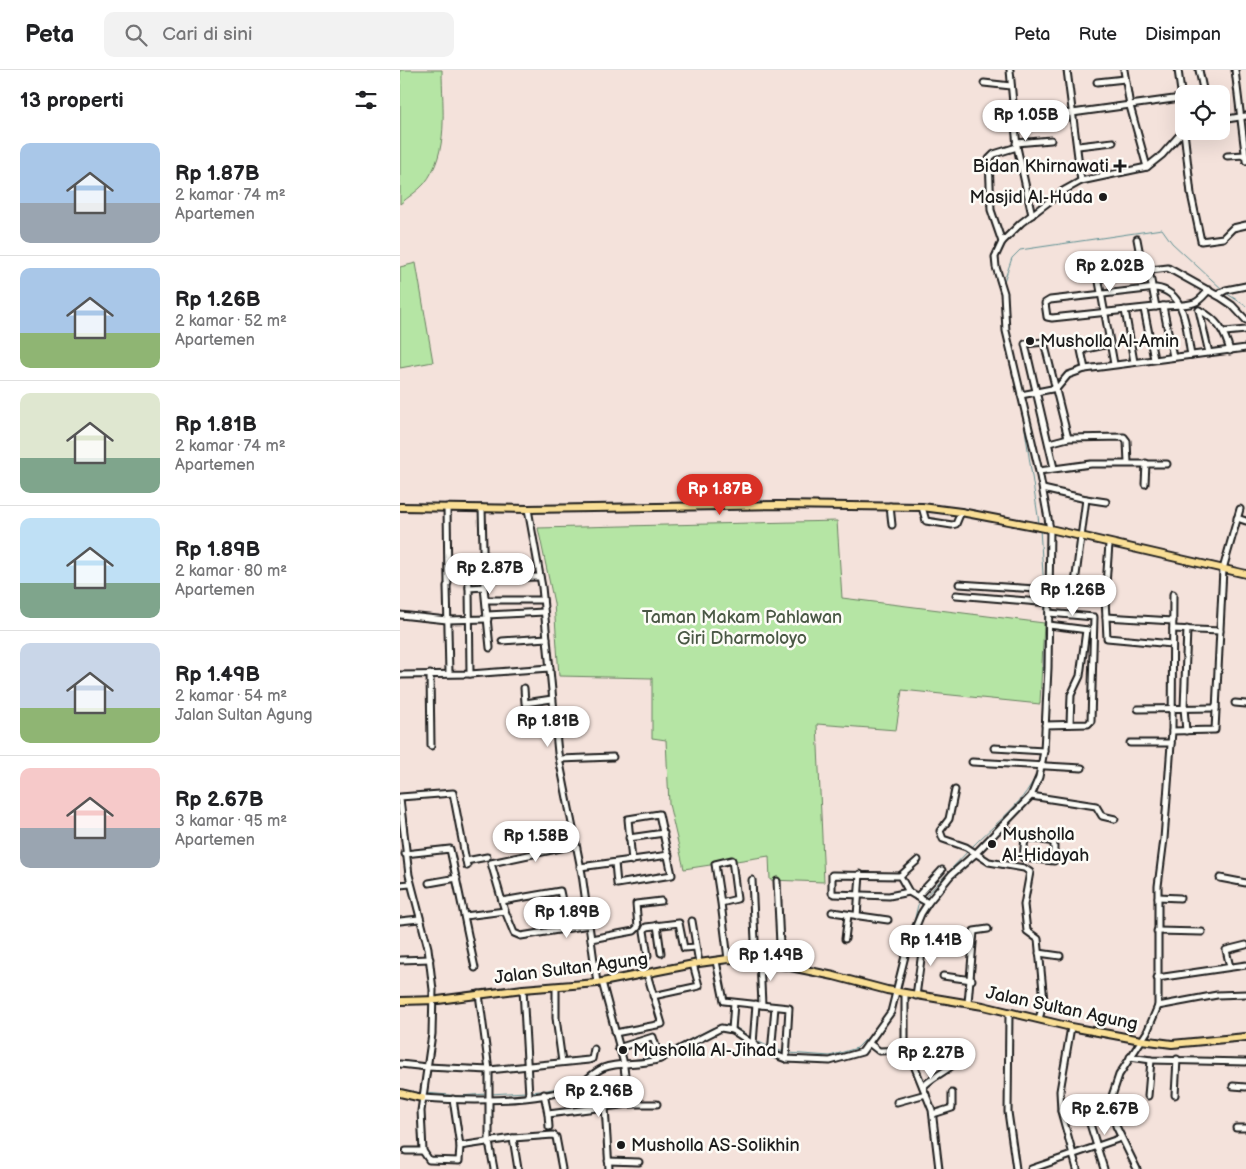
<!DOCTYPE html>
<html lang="id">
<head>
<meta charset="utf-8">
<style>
	:root { --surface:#fff; --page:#f2f2f2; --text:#202124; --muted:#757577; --line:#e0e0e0; --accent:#d93025 }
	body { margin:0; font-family:"Balsamiq Sans",sans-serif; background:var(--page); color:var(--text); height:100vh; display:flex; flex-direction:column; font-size:19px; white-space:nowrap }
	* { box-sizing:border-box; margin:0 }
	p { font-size:16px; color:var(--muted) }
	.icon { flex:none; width:28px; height:28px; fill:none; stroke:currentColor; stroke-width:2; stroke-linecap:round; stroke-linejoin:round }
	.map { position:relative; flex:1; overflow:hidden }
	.panel { display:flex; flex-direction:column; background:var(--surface); width:400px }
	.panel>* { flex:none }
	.controls { position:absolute; left:775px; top:15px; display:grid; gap:10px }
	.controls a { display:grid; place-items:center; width:55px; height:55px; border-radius:10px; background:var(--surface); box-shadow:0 5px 20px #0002; font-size:25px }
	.price { position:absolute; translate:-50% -42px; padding:0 11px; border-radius:18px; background:#fff; color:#222; font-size:16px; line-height:32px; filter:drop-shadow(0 1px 2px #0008) }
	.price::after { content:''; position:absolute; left:50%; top:30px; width:15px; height:11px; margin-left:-8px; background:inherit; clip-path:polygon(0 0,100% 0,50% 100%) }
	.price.on { background:var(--accent); color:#fff }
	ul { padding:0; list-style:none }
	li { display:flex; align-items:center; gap:15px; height:125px; padding:0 20px }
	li+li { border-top:1px solid var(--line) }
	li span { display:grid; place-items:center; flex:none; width:140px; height:100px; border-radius:10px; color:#555 }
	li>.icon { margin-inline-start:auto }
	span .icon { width:60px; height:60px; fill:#fffc; stroke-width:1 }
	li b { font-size:21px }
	h2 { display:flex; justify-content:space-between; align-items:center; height:60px; padding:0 20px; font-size:21px }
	header { display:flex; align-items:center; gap:30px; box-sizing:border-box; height:70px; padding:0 25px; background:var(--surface); border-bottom:1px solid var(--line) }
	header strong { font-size:24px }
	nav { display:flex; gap:28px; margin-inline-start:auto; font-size:18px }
	.search { width:350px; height:45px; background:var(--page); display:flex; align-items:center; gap:12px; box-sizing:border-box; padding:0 18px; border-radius:10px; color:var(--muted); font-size:19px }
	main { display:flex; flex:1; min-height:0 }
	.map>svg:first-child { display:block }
</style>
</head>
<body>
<header>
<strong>Peta</strong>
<div class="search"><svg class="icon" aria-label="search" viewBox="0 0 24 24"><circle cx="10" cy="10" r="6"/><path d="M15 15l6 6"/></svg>Cari di sini</div>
<nav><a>Peta</a><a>Rute</a><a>Disimpan</a></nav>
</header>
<main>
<section class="panel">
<h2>13 properti<svg class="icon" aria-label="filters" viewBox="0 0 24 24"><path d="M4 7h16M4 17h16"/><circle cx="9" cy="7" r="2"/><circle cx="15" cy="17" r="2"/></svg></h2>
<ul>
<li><span style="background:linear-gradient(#a9c7e8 60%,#9aa5b1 0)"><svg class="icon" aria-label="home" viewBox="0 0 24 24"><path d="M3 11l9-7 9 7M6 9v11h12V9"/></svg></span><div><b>Rp 1.87B</b><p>2 kamar · 74 m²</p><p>Apartemen</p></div></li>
<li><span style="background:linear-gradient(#a9c7e8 65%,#8fb573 0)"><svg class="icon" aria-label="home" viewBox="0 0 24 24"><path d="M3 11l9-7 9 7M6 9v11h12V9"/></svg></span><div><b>Rp 1.26B</b><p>2 kamar · 52 m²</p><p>Apartemen</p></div></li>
<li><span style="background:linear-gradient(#dfe7d0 65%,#7fa58c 0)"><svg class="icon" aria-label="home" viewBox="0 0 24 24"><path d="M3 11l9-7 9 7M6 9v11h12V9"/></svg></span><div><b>Rp 1.81B</b><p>2 kamar · 74 m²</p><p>Apartemen</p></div></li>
<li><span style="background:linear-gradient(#bfe0f5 65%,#7fa58c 0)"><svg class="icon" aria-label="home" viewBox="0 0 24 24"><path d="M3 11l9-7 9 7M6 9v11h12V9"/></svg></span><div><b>Rp 1.89B</b><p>2 kamar · 80 m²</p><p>Apartemen</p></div></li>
<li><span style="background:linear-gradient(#c9d6e8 65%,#8fb573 0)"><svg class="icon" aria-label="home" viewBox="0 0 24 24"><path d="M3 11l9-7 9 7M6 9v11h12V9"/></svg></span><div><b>Rp 1.49B</b><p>2 kamar · 54 m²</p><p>Jalan Sultan Agung</p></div></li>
<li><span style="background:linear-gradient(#f6c9c9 60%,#9aa5b1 0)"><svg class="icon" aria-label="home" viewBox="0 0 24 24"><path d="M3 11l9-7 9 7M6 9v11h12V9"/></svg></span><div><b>Rp 2.67B</b><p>3 kamar · 95 m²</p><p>Apartemen</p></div></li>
</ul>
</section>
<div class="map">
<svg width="846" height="1099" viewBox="0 0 846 1099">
	<rect width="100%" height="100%" fill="#f4e2db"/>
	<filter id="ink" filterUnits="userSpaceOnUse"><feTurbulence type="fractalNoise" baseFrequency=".02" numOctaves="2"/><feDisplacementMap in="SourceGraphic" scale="10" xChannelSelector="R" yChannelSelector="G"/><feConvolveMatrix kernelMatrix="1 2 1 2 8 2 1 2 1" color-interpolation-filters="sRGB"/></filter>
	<g filter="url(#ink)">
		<g fill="#b5e5a4" stroke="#688060">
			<path d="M0 0H42C42 38 50 82 24 114 18 121 8 127 0 134Z"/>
			<path d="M16 193 33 292 0 298V197Z"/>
			<path d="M437 451 442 528 644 553 640 634 502 620 496 660 417 654 424 812 370 810 369 786 284 799 269 734 266 670 252 668V608L159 606 154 533 138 458Z"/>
		</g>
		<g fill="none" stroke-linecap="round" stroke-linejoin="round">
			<g stroke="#5f9093" stroke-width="1">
				<path d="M603 214 612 188 620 180 762 159 772 173 823 220"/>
				<path d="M826 223 846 236"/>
				<path d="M621 333 639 453"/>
				<path d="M640 459 644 518"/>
				<path d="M644 522 645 530"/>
				<path d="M643 643 645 534"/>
				<path d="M641 678 642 664"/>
				<path d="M572 777C594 754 628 731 638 699"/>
				<path d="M524 828 569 780"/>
				<path d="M512 860 518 835 521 831"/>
				<path d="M334 956 351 968"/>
				<path d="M355 970 369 977"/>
				<path d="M372 979 385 982"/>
				<path d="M389 983 430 986 457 978 476 959"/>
				<path d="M260 985 312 958 331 954"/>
				<path d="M226 991 256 986"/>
				<path d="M0 1019 21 1023"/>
				<path d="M130 1022C144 1021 165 1018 177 1011 196 999 195 994 219 992"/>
				<path d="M25 1023 60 1026 86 1024"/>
				<path d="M90 1024 126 1022"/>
			</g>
			<g stroke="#1c1c1c" stroke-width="9">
				<g id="minor">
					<path d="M610 0 617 77 632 145"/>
					<path d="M667 0 681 111"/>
					<path d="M724 0 730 36 747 97"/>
					<path d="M778 0 784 44"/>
					<path d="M799 0 804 24"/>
					<path d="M835 0 846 91"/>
					<path d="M697 12 725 9"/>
					<path d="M584 13 611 16"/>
					<path d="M821 50 846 46"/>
					<path d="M614 51 781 28"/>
					<path d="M784 61 791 124 801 171 823 168 833 158 846 155"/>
					<path d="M616 73 651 70"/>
					<path d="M678 76 713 72"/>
					<path d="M827 86 845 85"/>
					<path d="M737 169 743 201"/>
					<path d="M602 172 591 140 589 89 594 84 617 77"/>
					<path d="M749 200 756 237"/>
					<path d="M817 225 826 220 846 216"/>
					<path d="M763 236 773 287"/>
					<path d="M744 239 754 289"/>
					<path d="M725 240 734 292"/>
					<path d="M799 240C817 249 825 262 830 281"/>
					<path d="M799 240 809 283"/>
					<path d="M825 262 846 260"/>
					<path d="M791 285C786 261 787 222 756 218L650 230 645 233 647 247 652 248C689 244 726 240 764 236 773 235 785 236 794 233 800 231 805 224 809 220"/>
					<path d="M714 294 698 206 768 198 820 227 832 235 846 250"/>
					<path d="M685 299 681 280 710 274"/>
					<path d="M621 325 657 318 668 305 685 299 846 278"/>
					<path d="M649 373 668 368 724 367 727 371 728 393"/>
					<path d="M654 398 625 274 644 272 668 368"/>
					<path d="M639 401 691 394H767"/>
					<path d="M745 414 746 393"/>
					<path d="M643 419 686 429 674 521"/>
					<path d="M686 429 706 432"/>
					<path d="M490 436 492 455"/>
					<path d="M47 437 48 513"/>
					<path d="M522 437 526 451 552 455 556 454 561 442"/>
					<path d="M128 439 142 517 158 683 182 804 197 913"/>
					<path d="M837 448 846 451"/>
					<path d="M709 474 705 528 707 568 772 574"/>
					<path d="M68 501 69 518"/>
					<path d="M84 508 140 507"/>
					<path d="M559 514 650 520"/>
					<path d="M47 516 49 603"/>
					<path d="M84 517 90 578"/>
					<path d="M556 525 650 533"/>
					<path d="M86 530H143"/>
					<path d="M0 545 47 550 88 549"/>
					<path d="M87 545 144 542"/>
					<path d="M706 547 773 551"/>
					<path d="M649 555 688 560"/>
					<path d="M773 559 820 561"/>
					<path d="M102 571 147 568"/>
					<path d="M30 604 31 676"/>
					<path d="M70 604 69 518 84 517 82 438"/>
					<path d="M0 605 70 604 150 598"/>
					<path d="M124 618 125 633 152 629"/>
					<path d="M835 633 846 634"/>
					<path d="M738 639 816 638"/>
					<path d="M670 654 671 625 680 606 686 560"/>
					<path d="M645 655 688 654 691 651 694 547 649 543"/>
					<path d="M772 661 773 524"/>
					<path d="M786 661 784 638 787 559"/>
					<path d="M730 673H771"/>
					<path d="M594 678 644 681"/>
					<path d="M160 689 213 687"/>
					<path d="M572 692 682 698"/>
					<path d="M555 720 549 749 540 761 543 769 566 777 589 792 624 798 630 802 624 835 627 861 638 869 644 931 639 949"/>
					<path d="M631 726 696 736 702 746 715 749"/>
					<path d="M0 727 53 723 67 796"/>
					<path d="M0 729 9 805 28 878 33 920 32 964 21 1041 23 1081 29 1090 59 1091 60 1076"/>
					<path d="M601 757 625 767 623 788 654 791V772L625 767"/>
					<path d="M229 768 264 763"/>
					<path d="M5 784 50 779 75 898"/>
					<path d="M66 791 87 787"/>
					<path d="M215 793 217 814 272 805 259 744 228 749 232 791"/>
					<path d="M180 797 269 785"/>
					<path d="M500 806 518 790"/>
					<path d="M820 808 846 813"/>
					<path d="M352 810 356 890"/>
					<path d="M377 811 381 895"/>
					<path d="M29 813 57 808"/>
					<path d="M0 815 10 814"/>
					<path d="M509 822 500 806 432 805V823L434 824 489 826 509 822 528 833"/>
					<path d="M517 827 542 800"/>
					<path d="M758 827 780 828"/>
					<path d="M102 831 91 793 175 775"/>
					<path d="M321 833 315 794 332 790 337 829 321 833 328 889"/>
					<path d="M105 841 114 863 121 866 189 855"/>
					<path d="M432 842 488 850"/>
					<path d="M65 846 105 841 102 831 160 821 164 840 187 838"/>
					<path d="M457 846 460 804"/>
					<path d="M0 851 19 849"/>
					<path d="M292 851 299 893"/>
					<path d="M257 855 261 883"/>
					<path d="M757 861 802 862"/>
					<path d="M191 869 234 861 238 857 236 834 261 831"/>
					<path d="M445 869 448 845"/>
					<path d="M507 878 520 879 522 882 516 926"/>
					<path d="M639 883 660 886"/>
					<path d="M248 886 244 861 246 857 279 853 284 878 296 877"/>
					<path d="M0 890 30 889"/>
					<path d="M360 890 362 935"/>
					<path d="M316 891 324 931 389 938 386 989"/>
					<path d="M830 897 826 880 846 875"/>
					<path d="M543 906 572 910"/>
					<path d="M757 908 846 895"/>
					<path d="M156 917V948L162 992"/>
					<path d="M123 919 129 1026"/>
					<path d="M505 923V973L532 1040 539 1099"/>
					<path d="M79 924 89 1000V1072L94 1099"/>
					<path d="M253 926 299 916 293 894"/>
					<path d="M568 933 574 861 588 859"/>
					<path d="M758 936 817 925 846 924"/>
					<path d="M609 942 608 1042 616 1099"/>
					<path d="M671 957 660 1021 661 1041 677 1099"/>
					<path d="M332 960 334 933"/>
					<path d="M215 963 262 954 247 904"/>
					<path d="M353 974 356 934"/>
					<path d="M470 974 479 981 507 980"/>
					<path d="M218 978 253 967 260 989"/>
					<path d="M371 984 375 937"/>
					<path d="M730 987 751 990 846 992"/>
					<path d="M0 994 27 997 89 1000 189 990 192 989 194 979"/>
					<path d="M833 1016 846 1017"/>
					<path d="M523 1017C532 1007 544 1003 554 994"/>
					<path d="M144 1024 148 1044 229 1034 223 990 202 912"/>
					<path d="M775 1025 777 989"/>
					<path d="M748 1026 751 990"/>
					<path d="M22 1028C62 1031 138 1033 175 1017 185 1013 193 1002 203 998 221 991 242 996 260 989L321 958 332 960 362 980 386 989 430 991 462 982 491 942 507 878 521 844 528 833 551 805 575 784 631 726 639 707 644 681 648 598 650 459 639 401 606 261 604 223 596 197 595 187 602 172 621 153 663 121 681 111 747 97 762 85 784 60"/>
					<path d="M53 1029 60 1076 113 1068 153 1065 156 1067 162 1099"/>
					<path d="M497 1032 526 1024"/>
					<path d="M229 1034H257"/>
					<path d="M205 1037 209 1099"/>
					<path d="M661 1041H686L704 1099"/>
					<path d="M148 1044 149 1057"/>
					<path d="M533 1044 552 1038V1023"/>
					<path d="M836 1058H846"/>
					<path d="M113 1068 118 1099"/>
					<path d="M6 1081H23"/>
					<path d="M208 1091 239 1092"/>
					<path d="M631 1099 721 1068"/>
					<path d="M737 1099 716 1056 711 1029 719 1005 747 962 758 936V816L764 769 772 661 815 660 823 499 840 439"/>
				</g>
			</g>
			<g stroke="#1c1c1c" stroke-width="10">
				<g id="major">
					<path d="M0 437 128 439 378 435 522 437 561 442 650 459 846 504"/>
					<path d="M0 931 38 930 123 919 197 913 299 893 328 889 356 890 434 906 487 920 583 936 671 957 741 970 772 974 846 967"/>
					<path d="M0 1023 22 1028"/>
				</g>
			</g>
			<use href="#minor" stroke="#fdfcf7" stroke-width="5"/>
			<use href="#major" stroke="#fadf96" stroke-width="6"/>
		</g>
	</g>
	<g fill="#1c1c1c" stroke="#fdfcf7" stroke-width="2">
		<path d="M717.5 88.5h5v5h5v5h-5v5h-5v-5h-5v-5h5z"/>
		<circle cx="703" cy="127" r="5"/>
		<circle cx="630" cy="271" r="5"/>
		<circle cx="592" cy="774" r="5"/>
		<circle cx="223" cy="980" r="5"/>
		<circle cx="221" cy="1075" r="5"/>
	</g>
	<g text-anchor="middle" stroke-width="5" stroke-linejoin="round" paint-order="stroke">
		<g font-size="18" fill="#1c1c1c" stroke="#fdfcf7" text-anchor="start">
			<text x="709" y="102" text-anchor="end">Bidan Khirnawati</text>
			<text x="693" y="133" text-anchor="end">Masjid Al-Huda</text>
			<text x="640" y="277">Musholla Al-Amin</text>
			<text x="602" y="770">Musholla<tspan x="602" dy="21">Al-Hidayah</tspan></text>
			<text x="233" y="986">Musholla Al-Jihad</text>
			<text x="231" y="1081">Musholla AS-Solikhin</text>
		</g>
		<g font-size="18" fill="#4a5845" stroke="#fdfcf7">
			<text x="342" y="553">Taman Makam Pahlawan<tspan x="342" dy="21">Giri Dharmoloyo</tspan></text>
		</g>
		<g font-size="18" fill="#1c1c1c" stroke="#fdfcf7">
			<text transform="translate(171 898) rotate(-7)" y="6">Jalan Sultan Agung</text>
			<text transform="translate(662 938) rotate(12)" y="6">Jalan Sultan Agung</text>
		</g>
	</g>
</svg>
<div class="controls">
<a><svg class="icon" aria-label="locate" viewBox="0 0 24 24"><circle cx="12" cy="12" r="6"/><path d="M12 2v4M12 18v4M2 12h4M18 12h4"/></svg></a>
</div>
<b class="price" style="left:626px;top:72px">Rp 1.05B</b>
<b class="price" style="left:710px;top:223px">Rp 2.02B</b>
<b class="price on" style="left:320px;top:446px">Rp 1.87B</b>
<b class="price" style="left:90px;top:525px">Rp 2.87B</b>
<b class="price" style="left:673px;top:547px">Rp 1.26B</b>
<b class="price" style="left:148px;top:678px">Rp 1.81B</b>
<b class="price" style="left:136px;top:793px">Rp 1.58B</b>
<b class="price" style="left:167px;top:869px">Rp 1.89B</b>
<b class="price" style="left:531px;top:897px">Rp 1.41B</b>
<b class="price" style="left:371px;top:912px">Rp 1.49B</b>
<b class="price" style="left:531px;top:1010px">Rp 2.27B</b>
<b class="price" style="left:199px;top:1048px">Rp 2.96B</b>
<b class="price" style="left:705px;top:1066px">Rp 2.67B</b>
</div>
</main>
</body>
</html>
